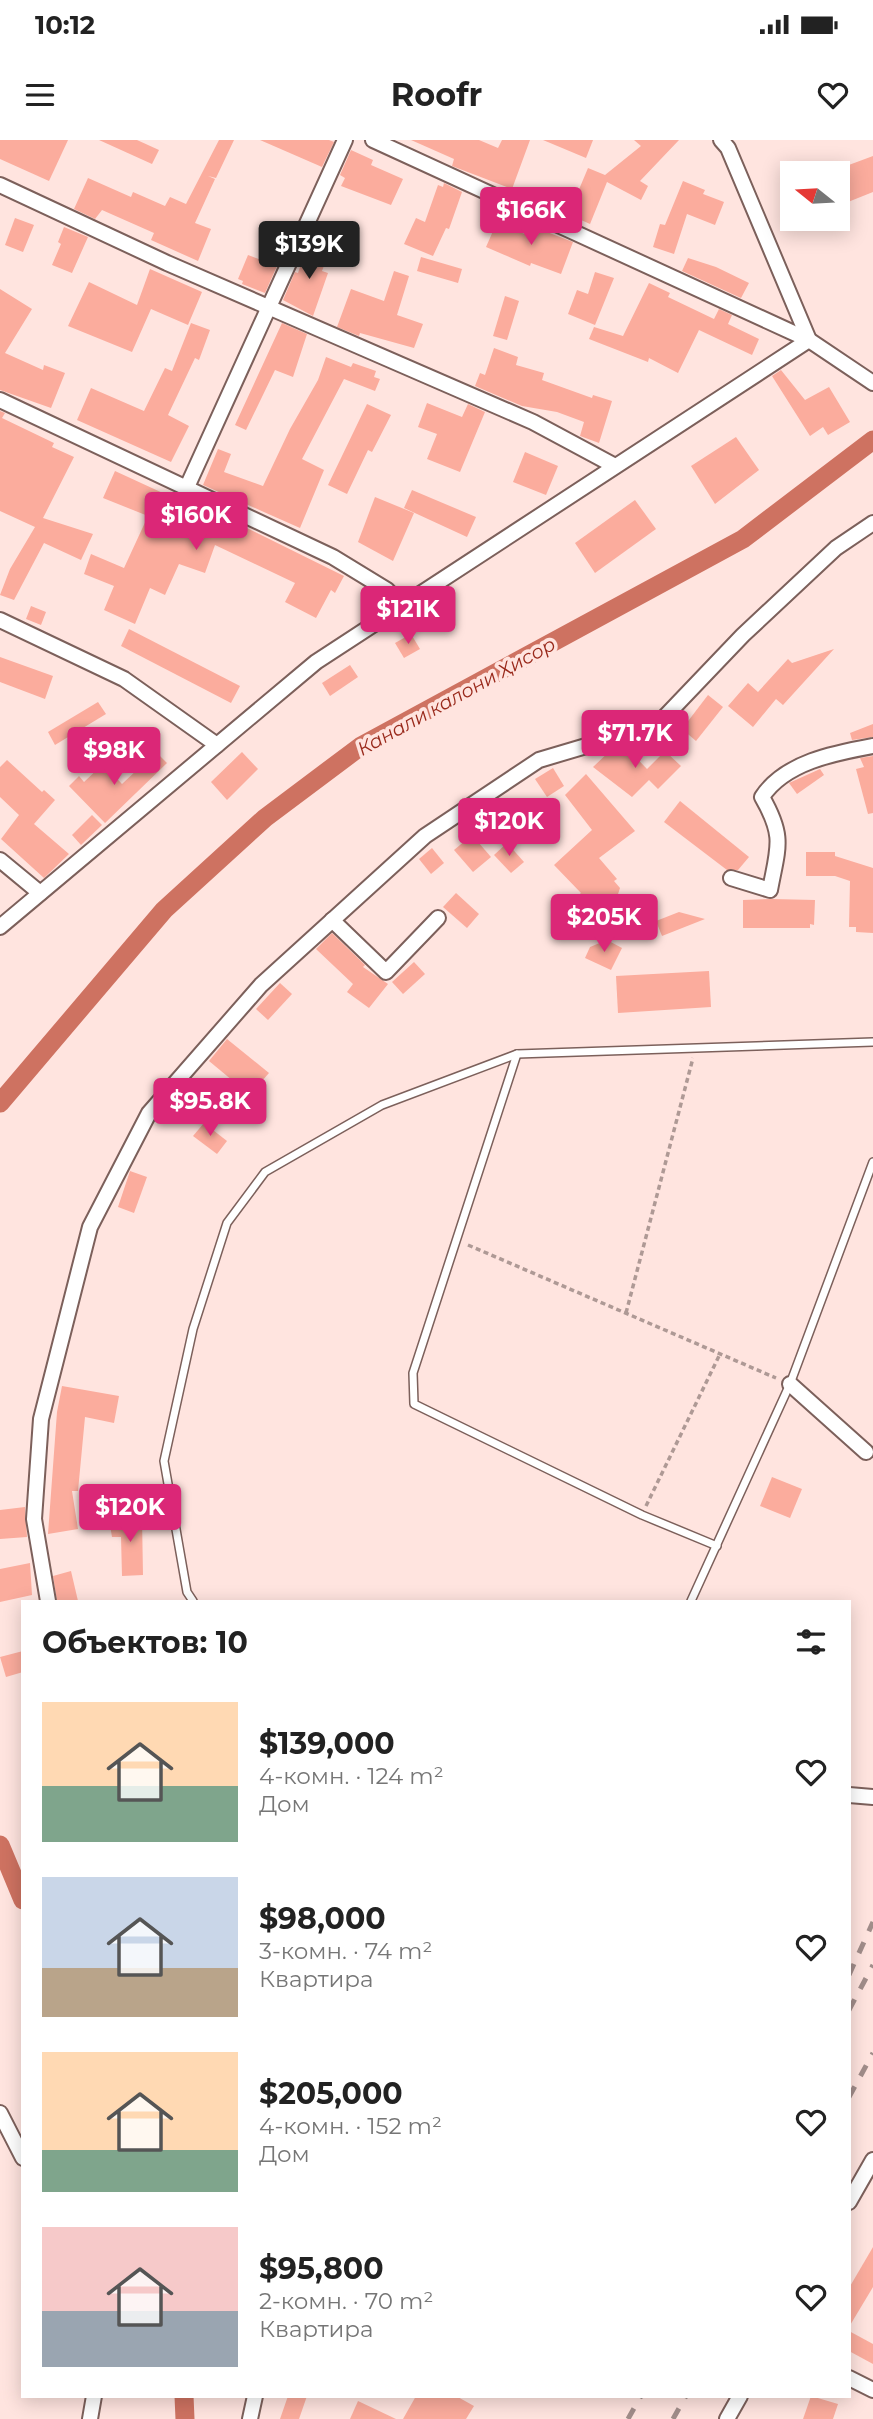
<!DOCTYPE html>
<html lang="ru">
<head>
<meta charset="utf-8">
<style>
	:root { --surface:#fff; --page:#f2f2f2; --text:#222; --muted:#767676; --accent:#db2777 }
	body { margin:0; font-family:Montserrat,sans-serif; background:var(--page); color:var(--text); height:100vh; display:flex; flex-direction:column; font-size:26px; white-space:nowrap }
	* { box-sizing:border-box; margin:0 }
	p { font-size:23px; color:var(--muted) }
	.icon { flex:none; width:38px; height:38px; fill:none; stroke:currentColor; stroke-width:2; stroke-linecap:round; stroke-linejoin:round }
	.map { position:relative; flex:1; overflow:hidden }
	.drawer { position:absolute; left:21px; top:1460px; width:830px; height:798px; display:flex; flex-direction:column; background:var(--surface); border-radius:0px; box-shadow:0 4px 18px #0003 }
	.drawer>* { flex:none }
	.needle { width:46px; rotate:288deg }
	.fabs { position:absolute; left:780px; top:21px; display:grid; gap:14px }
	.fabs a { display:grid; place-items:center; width:70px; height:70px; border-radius:0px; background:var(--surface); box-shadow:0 4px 18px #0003; font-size:35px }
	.price { position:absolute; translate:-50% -60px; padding:0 16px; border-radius:7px; background:var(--accent); color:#fff; font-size:23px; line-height:46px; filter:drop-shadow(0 2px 4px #0008) }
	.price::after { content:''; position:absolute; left:50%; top:42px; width:21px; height:16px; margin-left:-10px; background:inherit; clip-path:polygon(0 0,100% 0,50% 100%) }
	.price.on { background:#222; color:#fff }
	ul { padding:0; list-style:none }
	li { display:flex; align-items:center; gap:21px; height:175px; padding:0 21px }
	li span { display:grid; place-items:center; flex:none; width:196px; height:140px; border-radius:0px; color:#555 }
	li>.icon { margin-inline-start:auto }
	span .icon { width:84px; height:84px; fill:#fffc; stroke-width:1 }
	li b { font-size:30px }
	h2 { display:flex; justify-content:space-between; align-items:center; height:84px; padding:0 21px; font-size:30px }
	.status { display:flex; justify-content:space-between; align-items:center; height:49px; padding:0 35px; background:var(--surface); direction:ltr }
	.status svg { height:19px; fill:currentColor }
	header { display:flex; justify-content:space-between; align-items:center; height:91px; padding:0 21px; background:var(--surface); font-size:32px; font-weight:700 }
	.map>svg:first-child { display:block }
</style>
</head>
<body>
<div class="status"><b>10:12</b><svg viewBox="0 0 49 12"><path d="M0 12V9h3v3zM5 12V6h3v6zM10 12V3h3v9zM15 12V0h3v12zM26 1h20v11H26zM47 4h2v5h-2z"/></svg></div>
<header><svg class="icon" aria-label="menu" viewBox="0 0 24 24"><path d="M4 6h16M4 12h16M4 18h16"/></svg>Roofr<svg class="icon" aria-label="heart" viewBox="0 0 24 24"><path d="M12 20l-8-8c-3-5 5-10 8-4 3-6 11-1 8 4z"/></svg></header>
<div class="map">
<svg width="873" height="2279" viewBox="0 0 873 2279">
	<rect width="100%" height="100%" fill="#ffe4df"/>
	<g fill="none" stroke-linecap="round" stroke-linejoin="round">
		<g stroke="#ce7261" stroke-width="19">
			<path d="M0 963 164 770 265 678 361 606 743 399 873 300"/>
			<path d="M0 1705 23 1760"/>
			<path d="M184 2256 185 2279"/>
		</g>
	</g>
	<g fill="#fbac9d">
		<path d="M0 0H68L49 41 0 19Z"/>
		<path d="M99 0H137L159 10 152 24Z"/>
		<path d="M219 0H234L216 38 208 36 215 39 195 83 211 89 198 121 151 100 154 93 102 70 95 79 74 69 88 38 131 57 133 52 165 66 170 57 186 64Z"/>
		<path d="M260 0H329L334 2 322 27Z"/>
		<path d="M411 0H479L498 8 502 0H530L512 49 452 26 454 19Z"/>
		<path d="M543 0H593L586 18Z"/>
		<path d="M634 0H679L640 41 648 46 641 60 607 42 590 84 581 80 580 84 567 78 588 28 605 35 641 6Z"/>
		<path d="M351 10 373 20 371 25 403 39 391 65 341 46 345 38 340 35Z"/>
		<path d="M873 16V52L838 66V29Z"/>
		<path d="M683 41 705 50 703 54 724 62 715 85 687 74 674 114 653 107 660 84 665 85Z"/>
		<path d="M444 43 462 52 449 89 446 88 433 116 404 104 416 78 425 82 438 45 443 47Z"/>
		<path d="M15 78 34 85 23 112 5 105Z"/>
		<path d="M497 82 529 96 534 87 573 102 561 134 531 123 530 126 486 107Z"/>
		<path d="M64 87 88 97 72 133 52 125 61 104 58 102Z"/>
		<path d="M312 103 330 109 322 131 328 133 313 176 283 160 295 132 298 133 301 124 305 125Z"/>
		<path d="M248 115 277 126 265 153 242 144 243 141 238 139Z"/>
		<path d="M421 117 462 129 458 143 417 131Z"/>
		<path d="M688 118 716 127 749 143 741 158 682 131Z"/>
		<path d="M150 129 202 152 188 185 151 169 132 212 68 186 89 142 137 165Z"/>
		<path d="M394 131 409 136 397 175 423 184 414 208 360 193 359 196 337 187 351 149 384 161Z"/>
		<path d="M595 132 614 138 595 185 568 174 577 150 588 154Z"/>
		<path d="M649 143 670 153 668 157 714 179 719 169 732 175 728 184 759 199 752 215 699 190 678 233 649 218 648 222 589 199 594 187 623 196Z"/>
		<path d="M0 149 32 169 5 213 43 230 44 225 65 233 51 268 0 250Z"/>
		<path d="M505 156 519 161 507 200 493 196Z"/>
		<path d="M191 183 210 190 199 220 195 218 168 275 189 286 171 322 77 280 91 248 144 271 165 228 172 231Z"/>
		<path d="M282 183 307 194 293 237 275 230 246 290 235 285Z"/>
		<path d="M494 208 518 217 516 225 544 233 542 240 592 258 593 255 612 261 599 303 580 296 584 282 557 272 522 266 475 246 480 233 485 235Z"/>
		<path d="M326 217 351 227 353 223 376 231 374 237 380 239 375 251 344 239 302 319 324 330 300 388 203 345 218 309 231 314 224 332 263 346 290 289 318 240Z"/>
		<path d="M781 230 805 260 829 247 850 282 828 295 823 287 810 296 772 236Z"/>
		<path d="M427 263 462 277 468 264 485 272 460 332 427 319 437 294 418 287Z"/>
		<path d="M367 264 391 275 372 312 368 310 347 354 328 345Z"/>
		<path d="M0 271 5 273 2 278 54 303 52 307 74 317 43 378 93 394 81 420 44 403 14 460 0 455 10 429 35 387 0 371Z"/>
		<path d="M736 297 759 330 715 364 691 326Z"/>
		<path d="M525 312 558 326 546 355 513 342Z"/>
		<path d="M115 331 191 366 196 363 344 436 335 453 331 450 316 478 285 462 295 443 215 405 205 433 179 424 165 455 150 448 135 484 104 470 114 446 84 434 91 414 124 428 148 376 103 358Z"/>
		<path d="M412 350 476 377 467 397 404 368Z"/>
		<path d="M375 357 414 373 393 421 358 402Z"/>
		<path d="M635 360 656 389 595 433 575 403Z"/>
		<path d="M31 466 46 472 41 485 26 479Z"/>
		<path d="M129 489 240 546 231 563 121 506Z"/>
		<path d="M411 494 420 509 404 518 395 503Z"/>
		<path d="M834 509 783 565 776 559 753 587 728 566 748 543 758 552 788 519 792 523Z"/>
		<path d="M0 517 53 536 45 559 0 542Z"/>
		<path d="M350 525 358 537 330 556 322 543Z"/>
		<path d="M708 555 723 567 696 601 682 589Z"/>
		<path d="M98 562 106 574 55 605 48 592Z"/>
		<path d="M873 584V597L852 600 850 593Z"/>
		<path d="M624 605 647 629 665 611 681 626 658 649 649 640 632 657 593 627 613 608Z"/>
		<path d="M156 612 167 623 105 683 69 646 79 636 84 642 103 624 122 644Z"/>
		<path d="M242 612 258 629 227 660 211 642Z"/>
		<path d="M873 616V673L868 674 856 629 864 627 860 618Z"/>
		<path d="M7 620 42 652 44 650 55 660 34 684 69 714 44 738 1 699 19 675 0 657V627Z"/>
		<path d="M553 628 564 646 547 657 535 639Z"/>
		<path d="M820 629 824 635 797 654 789 643Z"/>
		<path d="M586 634 635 691 599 718 617 739 614 741 620 748 605 794 571 783 578 761 575 758 581 753 554 725 592 690 565 655Z"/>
		<path d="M680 661 749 717 738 730H727L664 682Z"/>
		<path d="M92 675 102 685 81 705 72 695Z"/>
		<path d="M472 695 491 717 473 732 454 710Z"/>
		<path d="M507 703 524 722 511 733 494 715Z"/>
		<path d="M432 708 444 723 431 734 419 719Z"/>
		<path d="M806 712H835V716L873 728V793L856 792V787H849L850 741 835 736H806Z"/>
		<path d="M456 753 479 774 467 788 443 767Z"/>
		<path d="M772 759 815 760 814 785 810 784V788H743V760Z"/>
		<path d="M679 772 705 779 662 796 656 781Z"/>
		<path d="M332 793 365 825 363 827 388 844 369 868 347 852 353 844 316 809Z"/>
		<path d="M607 800 622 808 611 830 585 818 590 807Z"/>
		<path d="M414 822 425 834 403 854 392 842Z"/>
		<path d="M709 831 711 867 618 873 616 836Z"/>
		<path d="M280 843 292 854 268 880 256 869Z"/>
		<path d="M227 899 269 933 250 955 209 921Z"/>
		<path d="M204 983 227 1001 217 1014 193 996Z"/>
		<path d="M130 1031 147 1037 134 1073 118 1067Z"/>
		<path d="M62 1246 119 1256 114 1283 85 1277 78 1351H72L78 1389 48 1394 57 1272Z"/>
		<path d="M772 1337 802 1349 790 1378 760 1366Z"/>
		<path d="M25 1367 27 1397 0 1399V1370Z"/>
		<path d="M142 1378 143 1435 122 1436 121 1397H112L109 1379Z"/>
		<path d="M30 1423 32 1455 0 1462V1429Z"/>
		<path d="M71 1431 78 1461H57L53 1436Z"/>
		<path d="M23 1511V1532L6 1537 0 1517Z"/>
		<path d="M873 2107V2147L849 2187V2148Z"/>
		<path d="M849 2191 873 2204V2224L849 2211Z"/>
		<path d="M288 2256H307L299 2279H280Z"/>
		<path d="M416 2256H456L474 2266 466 2279H403Z"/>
		<path d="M811 2256 838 2264 833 2279H803Z"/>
		<path d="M358 2261 396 2279H350Z"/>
	</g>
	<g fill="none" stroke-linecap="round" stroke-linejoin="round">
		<g stroke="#7c605b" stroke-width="10">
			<g id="lane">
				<path d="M517 914 413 1233 414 1264 642 1375 717 1406"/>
				<path d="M193 1461 187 1452 164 1321 193 1189 227 1083 265 1032 382 965 517 914 873 902"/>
				<path d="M691 1461 790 1244 873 1022"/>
			</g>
		</g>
		<g stroke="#7c605b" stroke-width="18">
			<g id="street">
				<path d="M373 0 809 200"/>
				<path d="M721 0 728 8 809 200 873 243"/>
				<path d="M0 45 167 123 533 282 615 326"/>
				<path d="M0 260 333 417 387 450 402 466"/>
				<path d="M187 347 345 0"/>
				<path d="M0 480 124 539 217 605"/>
				<path d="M0 720 40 753"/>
				<path d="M731 738 770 750C778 707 785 697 762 657 785 622 835 613 873 606"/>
				<path d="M332 780 386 832 438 778"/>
				<path d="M0 787 316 522 809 200"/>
				<path d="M790 1244 866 1312"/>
				<path d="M48 1461 34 1379 41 1279 90 1087 149 973 261 845 425 696 539 620 657 585 743 495 836 408 873 383"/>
				<path d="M849 1655 873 1657"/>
				<path d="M0 1973 23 2018"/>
				<path d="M849 2062 873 2020"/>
				<path d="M849 2238 873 2250"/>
				<path d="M90 2279 94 2256"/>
				<path d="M250 2279 255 2256"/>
				<path d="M727 2279 740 2256"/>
			</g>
		</g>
		<g stroke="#ae9995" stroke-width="3.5" stroke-dasharray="5 3.5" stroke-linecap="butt">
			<path d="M468 1105 776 1238"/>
			<path d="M626 1173 693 918"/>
			<path d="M646 1366 720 1214"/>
		</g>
		<use href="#lane" stroke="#fff" stroke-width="7"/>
		<use href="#street" stroke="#fff" stroke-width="14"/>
		<g stroke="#a18d8a" stroke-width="5" stroke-dasharray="12 12" stroke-linecap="butt">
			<path d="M849 1835 873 1782"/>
			<path d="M849 1870 873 1825"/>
			<path d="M849 1957 873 1913"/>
			<path d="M628 2279 641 2256"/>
			<path d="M673 2279 686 2256"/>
		</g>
	</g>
	<g text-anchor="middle" stroke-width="7" stroke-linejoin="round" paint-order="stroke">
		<g font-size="19" font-style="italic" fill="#99291b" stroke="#ffe4df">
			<text transform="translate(456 556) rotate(-29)" y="7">Канали калони Ҳисор</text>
		</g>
	</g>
</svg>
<div class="fabs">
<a><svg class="needle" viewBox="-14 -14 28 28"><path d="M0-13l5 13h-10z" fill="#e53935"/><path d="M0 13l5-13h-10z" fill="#767676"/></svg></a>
</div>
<b class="price" style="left:531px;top:107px">$166K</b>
<b class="price on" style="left:309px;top:141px">$139K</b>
<b class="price" style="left:196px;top:412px">$160K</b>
<b class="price" style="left:408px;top:506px">$121K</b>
<b class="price" style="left:635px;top:630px">$71.7K</b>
<b class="price" style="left:114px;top:647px">$98K</b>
<b class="price" style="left:509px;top:718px">$120K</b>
<b class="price" style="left:604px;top:814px">$205K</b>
<b class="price" style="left:210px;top:998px">$95.8K</b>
<b class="price" style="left:130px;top:1404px">$120K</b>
<section class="drawer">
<h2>Объектов: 10<svg class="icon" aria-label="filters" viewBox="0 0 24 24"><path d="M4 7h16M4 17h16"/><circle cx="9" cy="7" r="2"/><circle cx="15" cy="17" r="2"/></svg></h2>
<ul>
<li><span style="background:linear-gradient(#ffd9b3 60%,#7fa58c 0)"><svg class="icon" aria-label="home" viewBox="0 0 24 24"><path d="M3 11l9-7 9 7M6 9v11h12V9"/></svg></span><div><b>$139,000</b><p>4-комн. · 124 m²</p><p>Дом</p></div><svg class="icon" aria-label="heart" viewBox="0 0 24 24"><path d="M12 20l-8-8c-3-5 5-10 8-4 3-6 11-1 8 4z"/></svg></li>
<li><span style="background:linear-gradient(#c9d6e8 65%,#b9a48a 0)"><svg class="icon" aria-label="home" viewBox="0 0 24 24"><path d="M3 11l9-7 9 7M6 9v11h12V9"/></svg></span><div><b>$98,000</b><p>3-комн. · 74 m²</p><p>Квартира</p></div><svg class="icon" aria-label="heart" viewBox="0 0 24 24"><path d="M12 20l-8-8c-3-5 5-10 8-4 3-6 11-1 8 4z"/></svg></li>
<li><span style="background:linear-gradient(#ffd9b3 70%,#7fa58c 0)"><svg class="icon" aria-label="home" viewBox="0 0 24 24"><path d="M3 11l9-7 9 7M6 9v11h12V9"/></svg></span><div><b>$205,000</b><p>4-комн. · 152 m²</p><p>Дом</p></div><svg class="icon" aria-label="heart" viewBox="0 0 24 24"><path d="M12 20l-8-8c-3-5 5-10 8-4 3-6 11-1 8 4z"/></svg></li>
<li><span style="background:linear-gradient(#f6c9c9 60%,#9aa5b1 0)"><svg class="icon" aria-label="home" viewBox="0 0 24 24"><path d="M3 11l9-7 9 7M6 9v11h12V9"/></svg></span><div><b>$95,800</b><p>2-комн. · 70 m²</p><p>Квартира</p></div><svg class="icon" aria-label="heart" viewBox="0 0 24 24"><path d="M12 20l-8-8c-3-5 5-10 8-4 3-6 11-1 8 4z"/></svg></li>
</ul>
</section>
</div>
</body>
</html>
